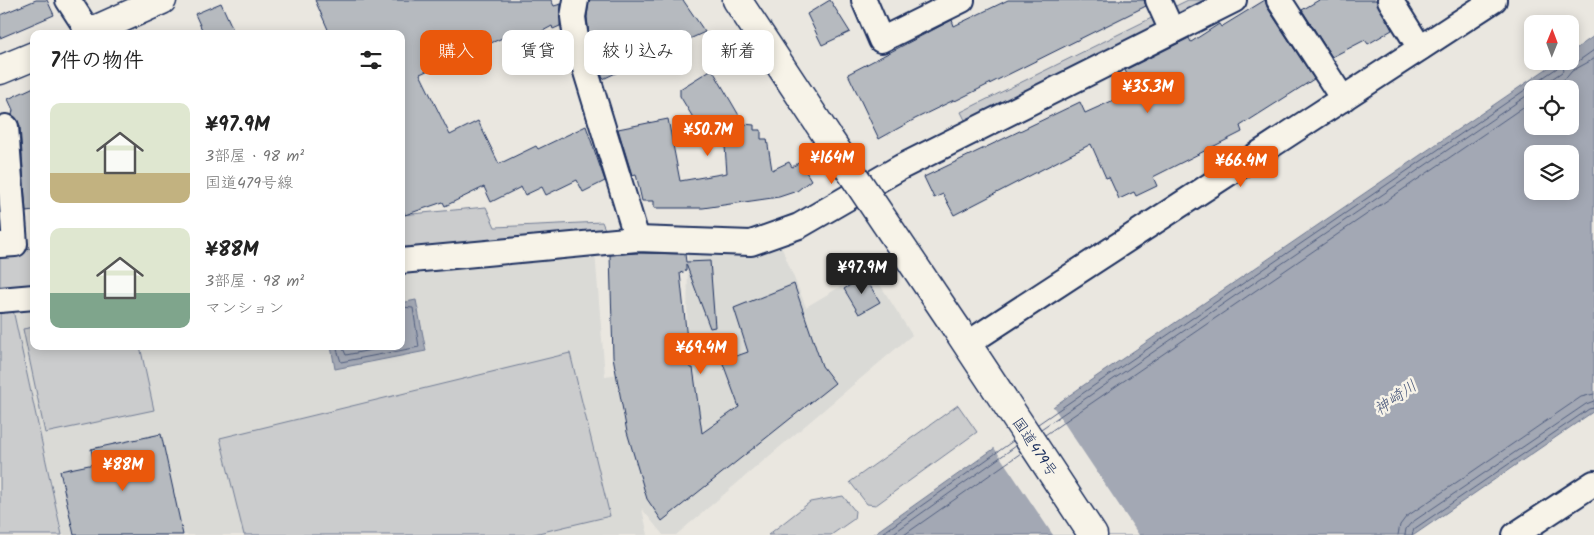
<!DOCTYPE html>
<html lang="ja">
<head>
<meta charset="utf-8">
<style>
	:root { --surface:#fff; --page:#f6f6f6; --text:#222; --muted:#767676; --accent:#ea580c }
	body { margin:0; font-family:Kalam,"Klee One",sans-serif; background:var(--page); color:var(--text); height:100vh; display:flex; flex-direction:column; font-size:19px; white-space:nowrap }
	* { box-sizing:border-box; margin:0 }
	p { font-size:16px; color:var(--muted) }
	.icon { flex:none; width:28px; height:28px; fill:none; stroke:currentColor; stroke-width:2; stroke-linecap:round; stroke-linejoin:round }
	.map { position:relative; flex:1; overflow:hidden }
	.side { position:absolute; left:30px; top:30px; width:375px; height:320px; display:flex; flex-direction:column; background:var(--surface); border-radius:10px; box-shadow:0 2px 12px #0003 }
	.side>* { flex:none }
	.banner { position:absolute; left:420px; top:30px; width:475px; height:45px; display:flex; gap:10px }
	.needle { width:32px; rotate:1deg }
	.buttons { position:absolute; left:1524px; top:15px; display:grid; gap:10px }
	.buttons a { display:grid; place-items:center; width:55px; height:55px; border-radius:10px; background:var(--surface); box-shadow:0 2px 12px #0003; font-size:25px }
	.price { position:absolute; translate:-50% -42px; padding:0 11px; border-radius:5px; background:var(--accent); color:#fff; font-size:16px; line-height:32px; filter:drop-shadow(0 1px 2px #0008) }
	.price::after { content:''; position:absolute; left:50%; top:30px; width:15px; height:11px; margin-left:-8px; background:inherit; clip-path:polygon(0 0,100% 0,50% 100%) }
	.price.on { background:#222; color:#fff }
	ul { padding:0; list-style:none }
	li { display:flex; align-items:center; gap:15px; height:125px; padding:0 20px }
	li span { display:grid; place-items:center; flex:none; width:140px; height:100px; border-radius:10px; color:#555 }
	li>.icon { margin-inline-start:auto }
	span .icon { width:60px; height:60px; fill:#fffc; stroke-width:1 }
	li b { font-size:21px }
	h2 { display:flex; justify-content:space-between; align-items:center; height:60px; padding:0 20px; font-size:21px }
	.tag { padding:0 18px; border-radius:10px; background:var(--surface); box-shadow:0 2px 12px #0003; font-size:18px; line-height:45px }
	.tag.on { background:var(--accent); color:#fff }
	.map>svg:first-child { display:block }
</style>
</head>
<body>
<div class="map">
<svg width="1594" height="535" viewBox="0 0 1594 535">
	<rect width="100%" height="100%" fill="#eae7e0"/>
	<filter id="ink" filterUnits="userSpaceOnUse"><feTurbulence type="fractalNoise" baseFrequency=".02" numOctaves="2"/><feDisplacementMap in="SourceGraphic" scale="10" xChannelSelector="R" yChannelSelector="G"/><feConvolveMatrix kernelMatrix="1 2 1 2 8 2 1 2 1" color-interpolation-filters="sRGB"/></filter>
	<g filter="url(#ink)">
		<path fill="#dadad6" d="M781 246 806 307 870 269 912 335 676 535H663L642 509 648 535H62L13 310 34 308V346H401V271L595 252 605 376 692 364 687 334 688 250 751 253Z"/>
		<g fill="#cbcccd" stroke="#737e96">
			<path d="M1188 0H1221L967 124 961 112Z"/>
			<path d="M486 207 495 227 602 222 607 234 401 254V215Z"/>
			<path d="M34 248V287L0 290V251Z"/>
			<path d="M13 310 62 535H0V311Z"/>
			<path d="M34 327V346H140L154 410 45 433 23 329Z"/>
			<path d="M570 353 610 516 530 535H244L220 438Z"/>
			<path d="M958 405 977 432 876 505 867 504 850 482Z"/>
			<path d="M843 496 855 511 854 519 831 535H768L810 502Z"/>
		</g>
		<g fill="#a3a8b4" stroke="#6d7892" fill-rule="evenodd">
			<path d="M1594 36V411L1414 535H872L1084 385 1558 61H1570V53ZM1532 89H1570V126H1532ZM1532 154H1570V191H1532Z"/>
			<path d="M416 300 426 351 335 369 331 346H401V303Z"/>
		</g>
		<path fill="#eae7e0" d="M1052 405 1139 535H1053L993 446Z"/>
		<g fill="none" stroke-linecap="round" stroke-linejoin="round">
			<g stroke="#515f80" stroke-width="1">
				<path d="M1537 89 1562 72 1567 63 1577 62 1594 50"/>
				<path d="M1551 89 1567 77 1572 71 1594 59"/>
				<path d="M336 346 341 362 419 347 413 308 401 307"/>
				<path d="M342 346 346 355 391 346"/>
				<path d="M1038 424 1557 68 1560 61"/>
				<path d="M1041 429 1532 92"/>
				<path d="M1045 435 1532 101"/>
				<path d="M880 535 1013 441"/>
				<path d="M891 535 1016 446"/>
				<path d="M904 535 1021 453"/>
				<path d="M1398 535 1400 525 1406 517 1581 397 1594 394"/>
				<path d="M1405 535 1406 529 1411 523 1586 404 1594 401"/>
				<path d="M1412 535 1414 529 1589 409 1594 408"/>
			</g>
		</g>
		<g fill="#b6babf" stroke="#1b2f5e">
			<path d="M36 0H47L54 15 0 38V15Z"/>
			<path d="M315 0H551L554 6 561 4 560 26 553 29 552 26 513 47 507 36 420 74 450 135 478 121 499 164 536 146 538 149 586 126 605 181 583 192 577 180 546 195 542 187 525 195 521 187 491 202 484 187 445 206 443 202 405 215 401 203V34H330Z"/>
			<path d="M589 0H683L705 32 661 52H656V54L603 79 589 36 587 17Z"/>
			<path d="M830 0 850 32 822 45 807 14Z"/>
			<path d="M1008 0H1144L1146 6 955 101 954 100 915 119 879 139 848 74 952 20 954 26Z"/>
			<path d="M1265 0 1267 7 1314 79 1240 126 1242 132 1153 177 1157 186 1136 196 1134 192 1119 199 1109 177 1106 178 1091 144 954 215 943 194 934 198 924 177 1080 102 1085 113 1134 91 1125 70 1189 38 1191 42 1219 24 1221 27Z"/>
			<path d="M1319 0H1376L1392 30 1368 44 1365 40 1332 57 1302 10Z"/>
			<path d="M221 3 235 34H204L195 14Z"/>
			<path d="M712 69 744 124 754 125V130H761V139H767L772 170 789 162 792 167 800 162 811 180 797 191 779 197 703 208H654V201H642L636 174 632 175 618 129 668 119 680 181 727 173 724 133 703 134 680 96V89Z"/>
			<path d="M34 87V211L26 212 20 126 17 119 12 115 13 110 8 99Z"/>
			<path d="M637 253 685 254 686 262 710 261 715 327 710 328 686 264V271L680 273 690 368H693L702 433 739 407 722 361 748 352 734 308 794 284 822 366 835 383 662 521 647 499 627 432 613 357 610 255Z"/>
			<path d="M864 276 880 302 859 314 844 289Z"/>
			<path d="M161 434 183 535H74L60 471 94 464 91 449Z"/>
		</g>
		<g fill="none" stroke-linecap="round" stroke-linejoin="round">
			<g stroke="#1b2f5e" stroke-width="28">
				<g id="minor">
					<path d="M68 0 90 34"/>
					<path d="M576 0 573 17 576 39 637 239"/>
					<path d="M864 0 881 40 962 0"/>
					<path d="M1158 0 1172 31"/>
					<path d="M1279 0 1343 99"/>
					<path d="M1390 0 1420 48"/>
					<path d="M0 245 15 244 6 127"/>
					<path d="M401 261 637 239 751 243 799 226 901 167 1234 0"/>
					<path d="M0 300 34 297"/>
					<path d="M967 344 1494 0"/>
					<path d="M1515 535 1594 483"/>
				</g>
			</g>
			<g stroke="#1b2f5e" stroke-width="31">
				<g id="tertiary">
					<path d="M86 34 162 0"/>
					<path d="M0 70 34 56"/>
				</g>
			</g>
			<g stroke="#1b2f5e" stroke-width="31">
				<g id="trunk">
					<path d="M737 0 829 139"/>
					<path d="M957 329 1093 535"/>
				</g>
			</g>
			<use href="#minor" stroke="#f7f3e8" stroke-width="24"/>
			<use href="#tertiary" stroke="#f7f3e8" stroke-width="28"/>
			<use href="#trunk" stroke="#f7f3e8" stroke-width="28"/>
			<g stroke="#1b2f5e" stroke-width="31" stroke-linecap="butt">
				<path id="trunk-bridge" d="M829 139 957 329"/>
			</g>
			<use href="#trunk-bridge" stroke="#f7f3e8" stroke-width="28"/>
		</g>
	</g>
	<g text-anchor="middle" stroke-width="5" stroke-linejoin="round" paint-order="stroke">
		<g font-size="15" fill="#1b2f5e" stroke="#f7f3e8">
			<text transform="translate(1035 447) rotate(56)" y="5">国道479号</text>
		</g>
		<g font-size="16" font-style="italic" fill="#445378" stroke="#f7f3e8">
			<text transform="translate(1395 397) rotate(-35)" y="6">神崎川</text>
		</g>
	</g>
</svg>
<div class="buttons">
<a><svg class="needle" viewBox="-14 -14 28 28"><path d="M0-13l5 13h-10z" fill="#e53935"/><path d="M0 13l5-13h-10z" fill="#767676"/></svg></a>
<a><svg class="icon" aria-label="locate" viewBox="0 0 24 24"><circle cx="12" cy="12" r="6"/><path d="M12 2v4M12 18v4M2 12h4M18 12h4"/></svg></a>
<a><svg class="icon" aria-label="layers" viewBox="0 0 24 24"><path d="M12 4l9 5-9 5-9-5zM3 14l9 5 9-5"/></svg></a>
</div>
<b class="price" style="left:1148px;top:114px">¥35.3M</b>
<b class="price" style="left:708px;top:157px">¥50.7M</b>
<b class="price" style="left:832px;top:185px">¥164M</b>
<b class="price" style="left:1241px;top:188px">¥66.4M</b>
<b class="price on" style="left:862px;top:295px">¥97.9M</b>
<b class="price" style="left:701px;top:375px">¥69.4M</b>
<b class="price" style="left:123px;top:492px">¥88M</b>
<div class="banner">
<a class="tag on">購入</a>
<a class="tag">賃貸</a>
<a class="tag">絞り込み</a>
<a class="tag">新着</a>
</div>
<section class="side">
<h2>7件の物件<svg class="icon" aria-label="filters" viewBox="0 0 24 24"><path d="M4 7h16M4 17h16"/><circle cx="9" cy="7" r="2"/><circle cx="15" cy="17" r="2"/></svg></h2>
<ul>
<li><span style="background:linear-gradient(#dfe7d0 70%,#c2b280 0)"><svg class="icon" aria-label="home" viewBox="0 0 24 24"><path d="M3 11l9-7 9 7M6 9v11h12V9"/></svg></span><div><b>¥97.9M</b><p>3部屋 · 98 m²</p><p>国道479号線</p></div></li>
<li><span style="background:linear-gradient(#dfe7d0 65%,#7fa58c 0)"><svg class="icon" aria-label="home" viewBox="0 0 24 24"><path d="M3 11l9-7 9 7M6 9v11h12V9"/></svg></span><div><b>¥88M</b><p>3部屋 · 98 m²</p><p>マンション</p></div></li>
</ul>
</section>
</div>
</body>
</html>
